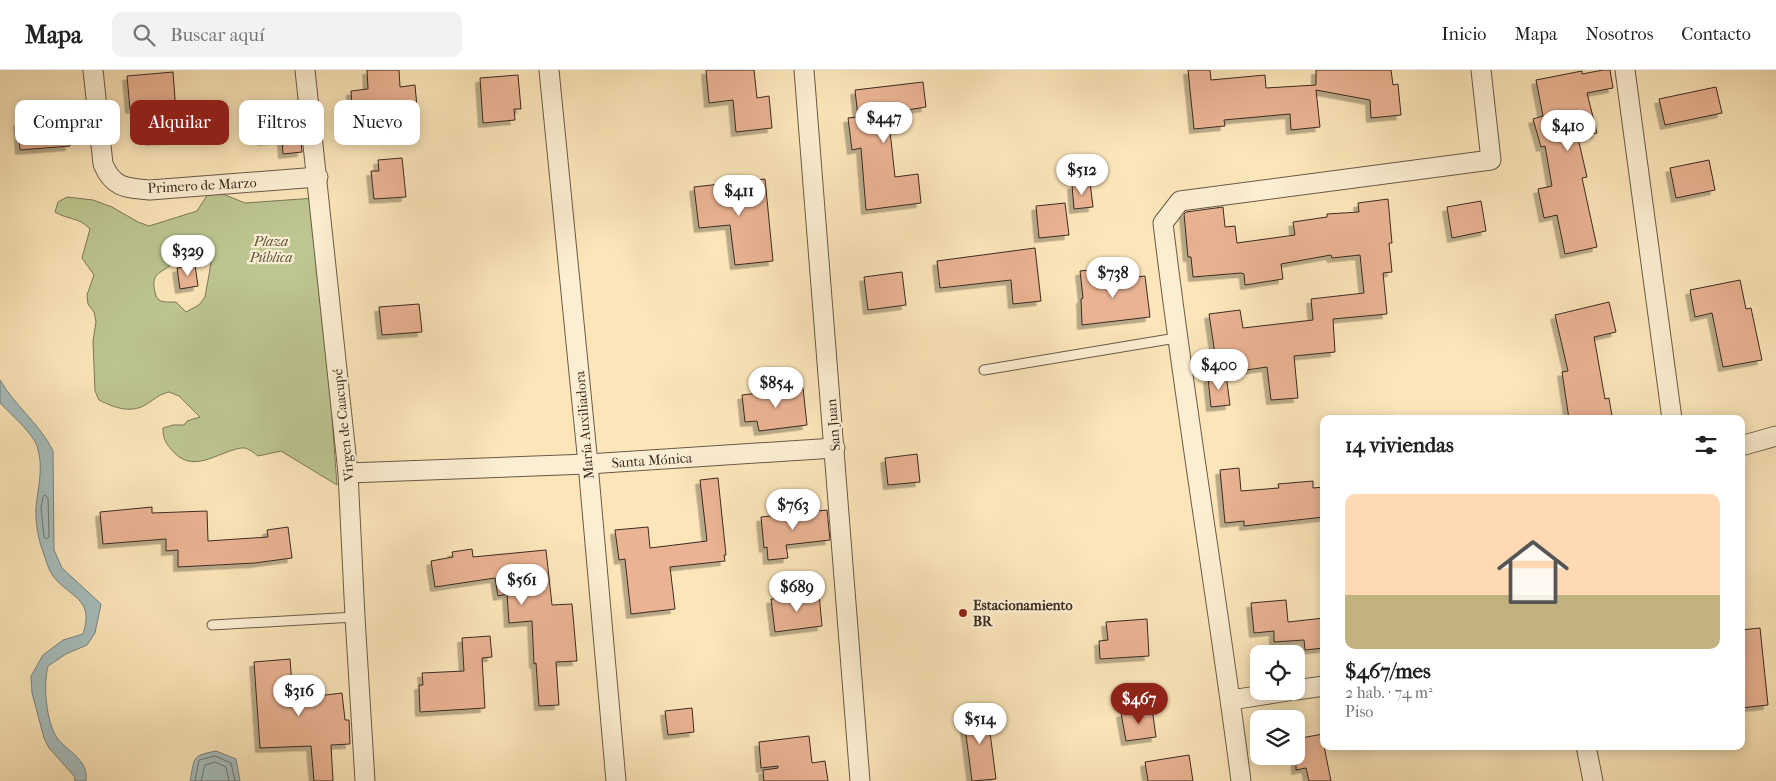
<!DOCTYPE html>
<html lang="es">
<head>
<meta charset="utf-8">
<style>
	:root { --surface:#fff; --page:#f2f2f2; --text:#222; --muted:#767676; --line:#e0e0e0; --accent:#8f2418 }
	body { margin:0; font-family:"IM FELL French Canon",serif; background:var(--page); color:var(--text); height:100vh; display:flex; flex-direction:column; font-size:19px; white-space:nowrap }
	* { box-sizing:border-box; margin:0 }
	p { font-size:16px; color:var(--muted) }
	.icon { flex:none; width:28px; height:28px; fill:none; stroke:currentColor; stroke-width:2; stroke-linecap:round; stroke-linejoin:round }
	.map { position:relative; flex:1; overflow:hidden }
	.side { position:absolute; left:1320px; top:345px; width:425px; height:335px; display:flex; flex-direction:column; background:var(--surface); border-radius:10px; box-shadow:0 2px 12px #0003 }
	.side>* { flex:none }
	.top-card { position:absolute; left:15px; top:30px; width:475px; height:45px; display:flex; gap:10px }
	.fabs { position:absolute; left:1250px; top:575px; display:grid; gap:10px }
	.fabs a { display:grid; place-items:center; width:55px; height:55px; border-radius:10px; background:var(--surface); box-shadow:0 2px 12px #0003; font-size:25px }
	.price { position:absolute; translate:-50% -42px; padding:0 11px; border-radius:18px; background:#fff; color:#222; font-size:16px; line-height:32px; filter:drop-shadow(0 1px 2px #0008) }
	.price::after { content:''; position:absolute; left:50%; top:30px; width:15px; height:11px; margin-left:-8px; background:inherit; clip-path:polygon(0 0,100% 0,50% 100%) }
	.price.selected { background:var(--accent); color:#fff }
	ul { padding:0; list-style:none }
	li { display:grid; align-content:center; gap:10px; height:265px; padding:0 25px }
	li+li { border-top:1px solid var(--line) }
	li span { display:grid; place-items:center; height:155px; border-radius:10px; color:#555 }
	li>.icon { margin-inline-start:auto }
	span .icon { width:90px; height:90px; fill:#fffc; stroke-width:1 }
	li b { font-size:21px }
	h2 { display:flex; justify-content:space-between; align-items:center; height:60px; padding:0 25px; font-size:21px }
	.pill { padding:0 18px; border-radius:10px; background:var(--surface); box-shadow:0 2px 12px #0003; font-size:18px; line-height:45px }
	.pill.selected { background:var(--accent); color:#fff }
	header { display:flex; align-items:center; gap:30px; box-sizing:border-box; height:70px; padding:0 25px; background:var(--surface); border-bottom:1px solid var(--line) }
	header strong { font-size:24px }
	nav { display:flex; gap:28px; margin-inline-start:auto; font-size:18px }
	.search { width:350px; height:45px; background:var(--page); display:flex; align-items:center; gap:12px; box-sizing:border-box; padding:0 18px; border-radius:10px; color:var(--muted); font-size:19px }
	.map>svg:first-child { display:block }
</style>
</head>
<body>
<header>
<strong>Mapa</strong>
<div class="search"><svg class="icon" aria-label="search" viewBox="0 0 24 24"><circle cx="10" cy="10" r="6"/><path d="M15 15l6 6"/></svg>Buscar aquí</div>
<nav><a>Inicio</a><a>Mapa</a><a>Nosotros</a><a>Contacto</a></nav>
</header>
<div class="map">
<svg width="1776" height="711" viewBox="0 0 1776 711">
	<defs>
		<filter id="shadow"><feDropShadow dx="-4.5" dy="4.5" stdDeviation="0" flood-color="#0004"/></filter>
	</defs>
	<rect width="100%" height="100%" fill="#fbe5b9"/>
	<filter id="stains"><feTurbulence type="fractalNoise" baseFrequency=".004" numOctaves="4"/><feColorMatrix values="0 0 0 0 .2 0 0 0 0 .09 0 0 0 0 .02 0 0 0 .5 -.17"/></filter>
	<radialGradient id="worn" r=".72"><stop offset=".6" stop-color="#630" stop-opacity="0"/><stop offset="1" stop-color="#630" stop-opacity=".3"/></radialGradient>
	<path fill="#bdc590" stroke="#7b7858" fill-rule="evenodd" d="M218 122 245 133 315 128 330 322 341 339 332 349 337 415 281 381 258 386C253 382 247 377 241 378 217 382 192 406 171 379 165 372 163 368 163 358L173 355H184L187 351 200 347 179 326 169 322C159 324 154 330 145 335 130 344 113 337 99 330L95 321 93 271 96 252 94 242 88 234 87 225 94 205 82 188 90 159C79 147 68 150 55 142L58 132 67 127 93 130 112 137 138 152 149 156 197 141 208 124ZM209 170 213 174 210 199 205 227 199 235 186 242 176 232C167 232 157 234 155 222 150 202 162 203 174 193 178 190 180 185 184 181 191 176 201 173 209 170Z"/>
	<g fill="#a5bcbb" stroke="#7a827d">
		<path d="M0 310C15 336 40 354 53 381L54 480 62 498 101 534 95 563 87 575 66 584 48 596C43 615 46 651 57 668 68 682 89 690 86 711H75L74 706 49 678 44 668 32 623 31 606 43 585 63 570 83 564C95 528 70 528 53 506 48 499 46 490 43 482 38 468 35 451 36 437 38 417 44 396 37 376 33 364 10 343 0 333Z"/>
		<path d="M216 681 236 689 240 711H190C195 687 191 686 216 681Z"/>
	</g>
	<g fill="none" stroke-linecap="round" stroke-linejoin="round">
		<g stroke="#6f746e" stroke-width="1">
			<path d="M45 425 48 428 49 467 46 469 44 467 41 438 43 427Z"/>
			<path d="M195 711 199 690 215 686 231 693 235 711"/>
			<path d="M201 711 205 695 215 692 226 697 229 711"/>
		</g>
	</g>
	<g fill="#eab393" stroke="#392b20" filter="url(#shadow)">
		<path d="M367 0H399L400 17 415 15 418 48 353 53 351 21 368 19Z"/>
		<path d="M706 0H754L757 28 769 26 772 58 736 62 733 30 709 33Z"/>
		<path d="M1188 0H1210L1211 10 1265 5 1266 18 1316 15V0H1391L1393 15 1398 14 1401 45 1371 48 1370 30 1316 20 1320 57 1291 60 1290 44 1224 50 1225 56 1194 59Z"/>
		<path d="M1603 0H1610L1613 18 1587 23 1597 63 1578 68 1587 107 1582 108 1597 177 1565 184 1557 145 1544 148 1538 119 1552 116 1545 76 1541 77 1533 49 1543 46 1536 10 1582 1V4Z"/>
		<path d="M173 2 178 69 150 71 147 37 130 39 127 6Z"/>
		<path d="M518 5 521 39H514L515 50 483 53 480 8Z"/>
		<path d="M923 12 926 37 888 43 895 107 918 104 921 133 866 140 861 78 852 80 848 48 858 47 855 20Z"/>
		<path d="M1716 17 1722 43 1665 55 1659 29Z"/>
		<path d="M297 31 302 82 283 84 282 69 263 71 260 34Z"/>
		<path d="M68 48 70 76 20 80 18 52Z"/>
		<path d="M402 88 406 127 374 129 371 101H379L378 90Z"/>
		<path d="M1709 90 1715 120 1676 128 1670 98Z"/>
		<path d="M765 109 773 191 735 195 730 155 699 158 694 117Z"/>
		<path d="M1090 112 1093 137 1074 139 1072 115Z"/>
		<path d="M1388 129 1392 173H1389L1392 202 1383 203 1387 244 1333 249 1335 282 1294 286 1298 328 1271 330 1267 297 1218 304 1209 244 1240 240 1243 258 1313 250 1311 229 1364 223 1360 185 1332 188 1331 185 1281 194 1283 209 1245 215 1244 204 1241 203 1193 207 1191 187H1188L1184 144 1186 142 1223 137 1225 157 1235 156 1237 173 1295 165 1293 152 1327 147V144L1359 142 1358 133Z"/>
		<path d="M1481 131 1486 161 1452 168 1447 137Z"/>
		<path d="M1065 133 1069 165 1039 168 1036 136Z"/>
		<path d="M1035 178 1041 231 1013 234 1011 210 940 218 937 191Z"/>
		<path d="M195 195 198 216 180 219 177 198Z"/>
		<path d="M1098 199 1099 211 1145 206 1150 247 1082 255 1081 229 1083 228 1080 201Z"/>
		<path d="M902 202 906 235 868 240 864 207Z"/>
		<path d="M1740 210 1746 239 1751 238 1762 290 1723 297 1712 243 1695 247 1690 220Z"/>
		<path d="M1609 232 1616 262 1594 267 1605 329 1609 328 1612 346 1597 349H1569L1562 302 1568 301 1555 245Z"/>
		<path d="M419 234 422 262 382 265 379 237Z"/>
		<path d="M1226 305 1230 335 1211 337 1208 308Z"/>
		<path d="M803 318 807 355 759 361 757 351 745 352 742 325Z"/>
		<path d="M917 384 920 412 888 415 885 388Z"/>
		<path d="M1239 398 1241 421 1279 418 1278 414 1313 411V418L1324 417V447L1244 456V451L1225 453 1220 400Z"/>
		<path d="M718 408 726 485H724L725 491 670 497 675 539 631 544 625 489 619 490 615 460 648 457 650 478 707 471 700 410Z"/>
		<path d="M152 437V443L207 441 208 471 268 467 267 460 288 457 292 488 255 493 178 497V480L166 481V469L103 474 100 442Z"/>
		<path d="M827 440 830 470 786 475 788 488 768 490 767 477 764 478 761 447Z"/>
		<path d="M472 479 473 487 546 480 552 535 572 534 577 591 556 592 559 635 539 636 536 593 534 594 532 551 509 553 507 524 498 526 495 508 435 517 431 491 453 487 452 482Z"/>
		<path d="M819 524 822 556 775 562 771 529Z"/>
		<path d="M1286 530 1288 552 1324 548V578L1305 580 1304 570 1274 572V561L1254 563 1251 533Z"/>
		<path d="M1147 549 1149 586 1100 589 1099 571 1108 570 1106 552Z"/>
		<path d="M1760 558 1768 635 1741 638V560Z"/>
		<path d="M490 566 492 587 482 588 485 638 420 642 419 615H423L422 603 464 601 462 568Z"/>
		<path d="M290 589 293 629 342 623 345 650H349L350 674 331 675 333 711H314L311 676 260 678 254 592Z"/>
		<path d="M692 638 694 662 668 665 665 641Z"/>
		<path d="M1152 638 1156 667 1126 671 1121 643Z"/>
		<path d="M987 639 996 709 972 711 963 642Z"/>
		<path d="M1323 664 1324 676 1331 711H1309L1306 698 1296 700V671L1302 670 1301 668Z"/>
		<path d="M809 666 812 693 825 691 828 711H764L763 700 778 698V696L761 698 759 672Z"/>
		<path d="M1189 685 1193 711H1148L1145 692Z"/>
	</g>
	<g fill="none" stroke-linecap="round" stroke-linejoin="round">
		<g stroke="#6a5a46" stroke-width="11">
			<g id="lane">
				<path d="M984 300 1176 268"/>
				<path d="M212 555 355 547"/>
			</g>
		</g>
		<g stroke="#6a5a46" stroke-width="21">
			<g id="street">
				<path d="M93 0 103 94C113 118 126 118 150 120L318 107"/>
				<path d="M305 0 348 403 355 547 365 711"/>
				<path d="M549 0 588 394 616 711"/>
				<path d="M804 0 860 711"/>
				<path d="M1625 0 1672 349"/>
				<path d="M1741 376 1776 366"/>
				<path d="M348 403 588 394 835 378"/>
				<path d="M1296 620 1324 616"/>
				<path d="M1231 630 1288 621"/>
				<path d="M1586 676 1593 711"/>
				<path d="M1241 711C1217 525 1185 339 1163 153L1180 131 1491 90 1481 0"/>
			</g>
		</g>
		<use href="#lane" stroke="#fceed2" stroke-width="9"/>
		<use href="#street" stroke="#fceed2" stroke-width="19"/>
	</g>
	<circle fill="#8f2418" stroke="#fceed2" stroke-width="2" cx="963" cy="543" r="5"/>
	<g text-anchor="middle" stroke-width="4.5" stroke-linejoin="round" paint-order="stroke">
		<g font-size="14" fill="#392b20" stroke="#fceed2">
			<text transform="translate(202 115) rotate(-3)" y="5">Primero de Marzo</text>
			<text transform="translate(343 355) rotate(-96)" y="5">Virgen de Caacupé</text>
			<text transform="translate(584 355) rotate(-95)" y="5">María Auxiliadora</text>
			<text transform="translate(833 355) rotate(-95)" y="5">San Juan</text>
			<text transform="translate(652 390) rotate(-4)" y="5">Santa Mónica</text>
		</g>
		<g font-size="14" font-style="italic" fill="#5a523c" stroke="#fceed2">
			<text x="271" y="176">Plaza<tspan x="271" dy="16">Pública</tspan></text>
		</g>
		<g font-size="14" font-weight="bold" fill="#392b20" stroke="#fceed2" text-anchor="start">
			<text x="973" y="540">Estacionamiento<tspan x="973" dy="16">BR</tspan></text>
		</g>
	</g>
	<rect width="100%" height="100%" filter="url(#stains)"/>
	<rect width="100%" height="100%" fill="url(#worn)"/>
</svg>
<div class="fabs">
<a><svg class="icon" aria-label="locate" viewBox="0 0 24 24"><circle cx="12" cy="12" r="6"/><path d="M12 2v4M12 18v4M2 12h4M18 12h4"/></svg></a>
<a><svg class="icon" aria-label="layers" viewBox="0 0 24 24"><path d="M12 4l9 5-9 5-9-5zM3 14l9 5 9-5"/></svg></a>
</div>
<b class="price" style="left:884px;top:74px">$447</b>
<b class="price" style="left:1568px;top:82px">$410</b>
<b class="price" style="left:1082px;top:126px">$512</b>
<b class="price" style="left:739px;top:147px">$411</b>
<b class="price" style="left:188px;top:207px">$329</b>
<b class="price" style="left:1113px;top:229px">$738</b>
<b class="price" style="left:1219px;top:321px">$400</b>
<b class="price" style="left:776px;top:339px">$854</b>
<b class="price" style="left:793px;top:461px">$763</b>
<b class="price" style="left:522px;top:536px">$561</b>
<b class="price" style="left:797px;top:543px">$689</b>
<b class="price" style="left:299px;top:647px">$316</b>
<b class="price selected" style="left:1139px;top:655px">$467</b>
<b class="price" style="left:980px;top:675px">$514</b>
<div class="top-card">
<a class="pill">Comprar</a>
<a class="pill selected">Alquilar</a>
<a class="pill">Filtros</a>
<a class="pill">Nuevo</a>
</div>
<section class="side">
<h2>14 viviendas<svg class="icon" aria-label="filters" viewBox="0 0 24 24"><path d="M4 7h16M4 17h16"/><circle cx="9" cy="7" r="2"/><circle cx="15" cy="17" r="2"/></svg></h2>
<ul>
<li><span style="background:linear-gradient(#ffd9b3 65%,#c2b280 0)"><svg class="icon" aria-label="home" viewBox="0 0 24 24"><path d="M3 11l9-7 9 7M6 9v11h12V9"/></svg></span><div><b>$467/mes</b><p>2 hab. · 74 m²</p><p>Piso</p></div></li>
</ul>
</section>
</div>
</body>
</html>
